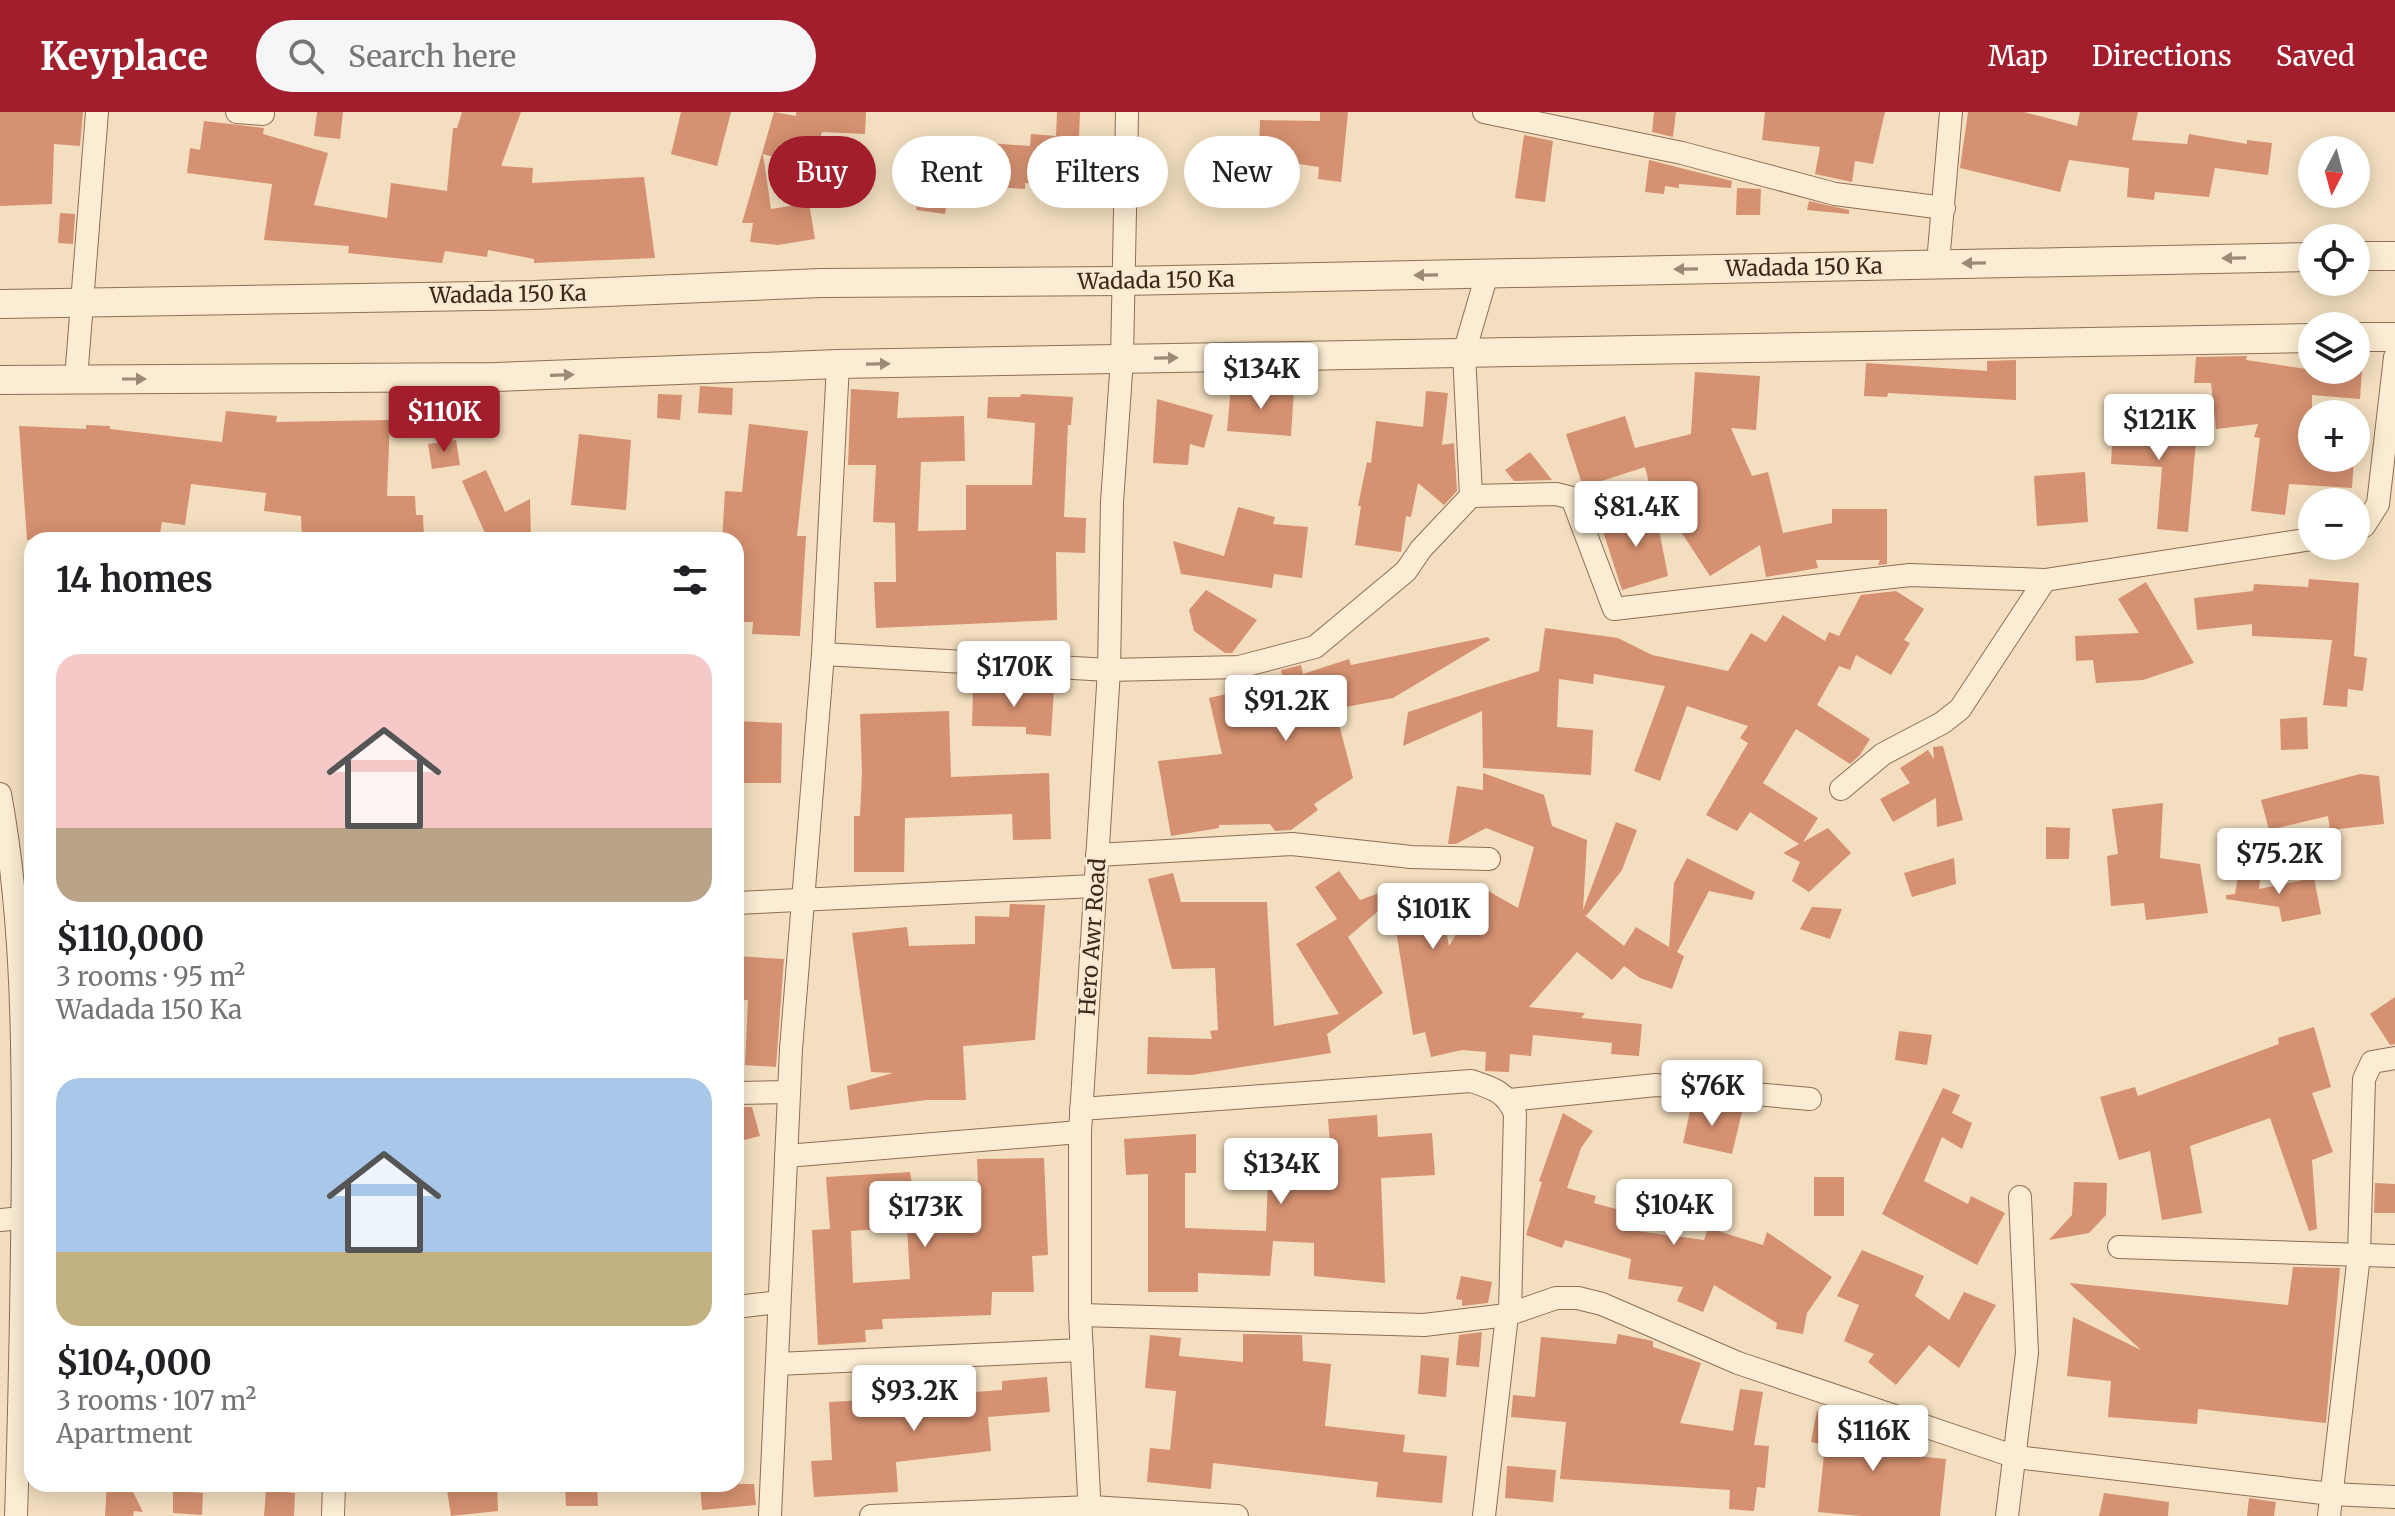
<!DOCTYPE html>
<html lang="en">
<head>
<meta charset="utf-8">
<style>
	:root { --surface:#fff; --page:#f6f6f6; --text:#202124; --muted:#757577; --accent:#a31e2d }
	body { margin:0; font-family:Merriweather,serif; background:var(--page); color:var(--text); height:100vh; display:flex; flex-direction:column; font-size:30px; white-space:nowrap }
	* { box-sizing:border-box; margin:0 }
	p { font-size:26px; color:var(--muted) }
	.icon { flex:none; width:44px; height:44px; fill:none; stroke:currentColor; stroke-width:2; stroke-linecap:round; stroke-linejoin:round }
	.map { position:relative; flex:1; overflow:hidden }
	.side { position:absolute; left:24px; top:420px; width:720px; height:960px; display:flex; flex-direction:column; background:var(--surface); border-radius:24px; box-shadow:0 4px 20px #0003 }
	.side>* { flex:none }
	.hud { position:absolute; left:768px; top:24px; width:760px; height:72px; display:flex; gap:16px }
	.needle { width:52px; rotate:186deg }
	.buttons { position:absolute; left:2298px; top:24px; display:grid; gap:16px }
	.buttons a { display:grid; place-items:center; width:72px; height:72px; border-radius:50%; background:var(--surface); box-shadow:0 4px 20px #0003; font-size:40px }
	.price { position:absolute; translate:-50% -68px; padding:0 18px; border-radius:8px; background:#fff; color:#222; font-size:26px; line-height:52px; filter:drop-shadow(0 2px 4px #0008) }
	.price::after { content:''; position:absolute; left:50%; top:48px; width:24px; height:18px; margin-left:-12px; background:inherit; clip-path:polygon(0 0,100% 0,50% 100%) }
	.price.selected { background:var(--accent); color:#fff }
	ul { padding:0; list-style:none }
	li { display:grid; align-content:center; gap:16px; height:424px; padding:0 32px }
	li span { display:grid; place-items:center; height:248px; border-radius:24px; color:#555 }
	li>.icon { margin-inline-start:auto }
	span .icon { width:144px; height:144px; fill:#fffc; stroke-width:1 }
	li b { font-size:34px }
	h2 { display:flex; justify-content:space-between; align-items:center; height:96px; padding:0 32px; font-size:34px }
	.chip { padding:0 28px; border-radius:36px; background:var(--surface); box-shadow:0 4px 20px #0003; font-size:28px; line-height:72px }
	.chip.selected { background:var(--accent); color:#fff }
	header { display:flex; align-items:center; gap:48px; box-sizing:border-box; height:112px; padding:0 40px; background:var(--accent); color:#fff }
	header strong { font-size:38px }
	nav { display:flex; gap:44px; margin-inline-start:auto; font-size:28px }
	.search { width:560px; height:72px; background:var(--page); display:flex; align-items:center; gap:20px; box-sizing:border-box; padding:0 28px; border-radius:44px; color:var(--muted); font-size:30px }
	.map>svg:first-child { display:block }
</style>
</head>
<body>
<header>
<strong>Keyplace</strong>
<div class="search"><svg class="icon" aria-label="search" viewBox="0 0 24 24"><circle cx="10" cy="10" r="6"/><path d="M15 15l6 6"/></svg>Search here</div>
<nav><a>Map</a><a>Directions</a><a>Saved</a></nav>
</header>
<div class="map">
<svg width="2395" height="1404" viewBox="0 0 2395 1404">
	<rect width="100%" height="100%" fill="#f3debf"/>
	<g fill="#d59171" fill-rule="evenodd">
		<path d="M0 0H83L80 34 54 32 52 92 0 94Z"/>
		<path d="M317 0H343L340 27 314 24Z"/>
		<path d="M462 0H521L501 54 533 56 532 71 644 65 655 146 534 151V147L488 138 487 145 445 139 442 151 348 141 349 134 264 128 272 72 187 61 190 36 200 38 204 9 264 16 263 22 328 41 314 93 387 106 391 71 447 79 453 16H457Z"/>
		<path d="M681 0H731L717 54 671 42Z"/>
		<path d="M774 0 796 4V0H866L865 22 822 20 811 56 763 42 771 97 809 91 815 127 778 133 750 130 753 111H742Z"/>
		<path d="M1057 0H1080L1079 25 1083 26 1079 75 1025 71V77L951 72 945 102 916 98 928 35 975 41V30L1030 34 1031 22 1056 24Z"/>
		<path d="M1320 0H1348L1341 70 1318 67 1319 55 1292 51 1294 39 1259 37 1260 8 1320 9Z"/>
		<path d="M1654 0H1676L1673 25 1652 20Z"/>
		<path d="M1765 0H1885L1873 52 1855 49 1852 70 1815 62 1820 35 1762 28Z"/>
		<path d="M1968 0H2024L2077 14 2080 0H2138L2132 28 2187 32 2189 22 2247 32V28L2272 31 2268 63 2215 56 2209 85 2155 80 2154 88 2127 85 2129 56 2069 48 2060 80 1960 56Z"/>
		<path d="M1524 23 1553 29 1545 90 1515 86Z"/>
		<path d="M1649 48 1732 69 1731 76 1679 72V76L1665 74 1664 82 1645 80Z"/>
		<path d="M1737 76 1761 77 1760 103H1736Z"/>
		<path d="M1809 89 1849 98V102L1807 98Z"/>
		<path d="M60 101 75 102 73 132 58 131Z"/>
		<path d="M2247 244 2246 248 2341 262V258H2362L2360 287 2312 283V346H2354L2352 376 2289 372 2285 403 2251 399 2260 326 2254 325 2258 312 2216 317 2211 271H2194L2196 245Z"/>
		<path d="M2016 248V288L1888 281 1887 285 1864 284 1866 251 1987 259V249Z"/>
		<path d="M1695 260 1760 264 1756 318 1731 316 1752 364 1768 360 1783 421 1832 411V397H1887V452L1878 453 1880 448H1816L1818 456 1766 465 1760 433 1710 464 1649 371 1645 355 1583 375 1566 322 1625 304 1635 336 1691 322Z"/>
		<path d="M700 274 733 276 732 303 698 301Z"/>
		<path d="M1231 274 1294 278 1291 324 1227 319Z"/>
		<path d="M851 277 899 280 897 306 964 304 965 349 921 350 918 419 966 418V373H1032L1035 311 987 306 988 285H1020L1021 282 1073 285 1071 313H1068L1064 405 1086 406 1085 441 1056 440 1057 508 876 516 874 470H896L895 411 873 410 876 353H848Z"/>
		<path d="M1426 279 1448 281 1442 333 1454 331 1457 379 1444 393 1418 371 1411 405 1406 404 1401 440 1355 433 1361 394H1358L1367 350 1371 351 1376 309 1423 315Z"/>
		<path d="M658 282 682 283 680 308 657 306Z"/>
		<path d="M1157 287 1213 303 1204 336 1190 332 1188 353 1153 351Z"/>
		<path d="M2114 298 2150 300V315L2197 318 2188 420 2157 417 2162 355 2111 352Z"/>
		<path d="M226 299 277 304 276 310 390 308 387 384H415L416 403H423L424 428H302L301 404 264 399 266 381 191 372 185 413 162 410 159 428 63 425V428H27L19 314 86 317V313L110 314V317L222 330Z"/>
		<path d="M749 312 808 319 797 424H806L800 524 752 522 753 510H736V428H722L725 379 742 380Z"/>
		<path d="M579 322 631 328 626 398 571 393Z"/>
		<path d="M456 328 460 353 432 357 428 332Z"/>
		<path d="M1530 340 1552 368 1514 369 1505 358Z"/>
		<path d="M486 358 505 400 530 387 531 428H488L462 369Z"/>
		<path d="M2085 360 2088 410 2037 414 2034 364Z"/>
		<path d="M1238 395 1275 405 1273 412 1308 415 1302 466 1274 462 1272 476 1181 462 1173 429 1224 444Z"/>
		<path d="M1655 397 1668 464 1622 478 1601 413Z"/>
		<path d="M2309 467 2359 471 2354 544 2367 546 2363 579 2348 577 2347 595 2323 593 2332 528 2252 524V512L2197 518 2194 486 2253 479 2254 472 2308 475Z"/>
		<path d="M2146 470 2194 551 2143 568 2096 571 2093 548 2076 549 2075 524 2139 521 2118 487Z"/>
		<path d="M1206 478 1257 508 1232 541H1225L1194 519 1189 498Z"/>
		<path d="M1896 479 1924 497 1904 528 1910 531 1891 563 1856 543 1850 558 1839 554 1817 593 1870 627 1860 643 1850 652 1796 617 1763 671 1818 706 1803 730 1828 716 1851 741 1809 780 1792 769 1800 750 1783 741 1799 732 1750 700 1737 719 1706 703 1748 631 1740 626 1748 614 1687 594 1660 669 1634 659 1665 574 1594 562 1593 572 1559 567 1557 615 1593 618 1591 663 1483 656 1482 599 1403 634 1408 600 1539 559 1545 516 1618 526 1652 543 1728 559 1751 521 1766 530 1783 503 1825 529 1829 520 1839 524 1861 483Z"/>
		<path d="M1488 525 1490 528 1393 586 1335 597 1353 666 1314 692 1318 698 1291 718 1275 719 1270 712 1219 713V716L1171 724 1158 649 1222 642 1209 586 1283 569 1281 558 1301 553 1303 562 1349 547 1351 553Z"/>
		<path d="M1012 575 1054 578 1051 624 1026 622V615L972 614 973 576Z"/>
		<path d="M949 599 951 665 1049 661 1051 727 1013 728 1012 702 905 706 904 760H854V704H860L862 660 860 602Z"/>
		<path d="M2307 605 2308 637 2281 638 2280 607Z"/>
		<path d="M736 609 782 611 781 671H736Z"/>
		<path d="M1943 634 1963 708 1937 715 1936 686 1893 710 1880 687 1910 671 1900 656 1928 638 1934 647 1933 635Z"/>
		<path d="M1483 661 1544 683 1552 714 1587 728 1583 798 1616 710 1637 718 1622 758 1586 804 1583 802 1624 834 1636 815 1669 835 1674 771 1687 746 1755 780 1752 788 1709 779 1677 840 1684 844 1672 877 1640 866 1624 854 1612 868 1577 840 1529 895 1585 901 1581 906 1642 912 1639 944 1611 942 1612 931 1533 923 1531 944 1510 942 1509 960 1485 959 1486 940 1462 938 1431 945 1425 920 1413 923 1391 788 1348 825 1383 881 1327 922 1331 941 1192 963 1147 962 1148 925 1212 927 1210 919 1218 918 1215 856 1172 857 1148 767 1173 761 1181 790H1267L1274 914 1339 902 1296 832 1337 807 1315 775 1339 759 1360 788 1379 781 1381 785 1438 775 1449 834 1483 776 1518 796 1534 735 1486 716 1456 732H1448L1457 674 1483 678Z"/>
		<path d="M2360 662 2379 664 2384 712 2330 718 2328 704 2269 718 2261 688Z"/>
		<path d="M2163 691 2160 746 2200 752 2208 801 2146 808 2144 791 2111 794 2107 744 2118 742 2112 697Z"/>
		<path d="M2046 715 2070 716 2069 747H2046Z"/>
		<path d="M1954 746 1956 772 1912 785 1904 761Z"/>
		<path d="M2239 758 2261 761 2259 777 2314 766 2321 802 2282 810 2279 795 2226 787V783L2235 782Z"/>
		<path d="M1010 792 1045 793 1035 928 963 934 966 988H926L850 998 847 974 893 961 871 960 852 821 907 815 909 834 975 832V804L1009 805Z"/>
		<path d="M1812 795 1842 797 1830 827 1800 817Z"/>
		<path d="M736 844 784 847 776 955 745 953 748 888H736Z"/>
		<path d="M2395 885V932L2390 933 2370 902Z"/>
		<path d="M2314 915 2331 975 2312 981 2333 1040 2312 1048 2317 1117 2309 1119 2270 1006 2190 1034 2202 1101 2162 1108 2150 1039 2119 1048 2100 985 2135 975 2138 984 2279 932 2278 926Z"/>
		<path d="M1899 919 1932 923 1927 953 1895 948Z"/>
		<path d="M1943 976 1960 983 1952 1001 1972 1011 1962 1037 1942 1025 1924 1069 1968 1092 1971 1084 2005 1101 1977 1153 1882 1102Z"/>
		<path d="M1692 990 1742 1000 1732 1042 1683 1031Z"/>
		<path d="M736 995H752L760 1024 736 1030Z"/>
		<path d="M1563 1001 1593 1019 1581 1036 1567 1076 1596 1084 1594 1091 1627 1100 1622 1117 1704 1128 1708 1116 1763 1133 1767 1120 1832 1165 1807 1201 1803 1222 1776 1217 1777 1211 1714 1173 1703 1200 1677 1189 1683 1175 1628 1167 1631 1147 1565 1128 1562 1136 1526 1123 1542 1070 1539 1069Z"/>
		<path d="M1377 1003 1378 1025 1432 1021 1435 1063 1381 1066 1385 1171 1314 1164V1131L1273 1129 1270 1164 1198 1161V1180H1148V1062L1126 1063 1124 1027 1196 1022V1061H1185V1116L1266 1119 1269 1041 1331 1043 1328 1007Z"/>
		<path d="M1044 1046 1048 1143 1032 1144 1034 1180H992L991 1203 882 1207 883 1217 865 1218 866 1230 818 1233 812 1118 830 1117 826 1065 910 1060 918 1107 979 1096 977 1047ZM907 1115 910 1167 853 1171 851 1119Z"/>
		<rect x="1814" y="1065" width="30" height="39"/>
		<path d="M2074 1070 2107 1071 2106 1103 2089 1121 2049 1128 2072 1103Z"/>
		<path d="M2375 1071 2395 1072V1101H2374Z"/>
		<path d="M1862 1138 1924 1164 1915 1184 1949 1208 1964 1180 1996 1193 1959 1256 1929 1233 1896 1273 1868 1250 1874 1242 1844 1229 1859 1193 1837 1184Z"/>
		<path d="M2293 1155 2340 1156 2326 1311 2198 1297 2197 1312 2108 1305 2111 1269 2067 1264 2073 1205 2141 1238 2069 1171 2288 1193Z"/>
		<path d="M1461 1164 1492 1170 1488 1191 1462 1194V1188L1456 1187Z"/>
		<path d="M1482 1220 1479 1255 1456 1253 1459 1223Z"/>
		<path d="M1243 1222 1302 1223 1303 1249 1331 1252 1325 1314 1405 1323 1403 1340 1447 1344 1442 1391 1376 1385 1378 1370 1213 1351 1211 1377 1147 1370 1150 1336 1170 1338 1176 1279 1145 1276 1150 1223 1181 1226 1179 1244 1243 1250Z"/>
		<path d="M1618 1222 1653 1229V1235L1701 1251 1680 1311 1733 1319 1740 1277 1763 1280 1754 1333 1769 1334 1765 1376 1757 1375 1754 1399 1729 1397 1730 1378 1560 1367 1566 1310 1511 1305 1513 1283 1535 1285 1541 1225 1616 1232Z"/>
		<path d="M1421 1243 1449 1246 1446 1285 1418 1282Z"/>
		<path d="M1047 1265 1050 1300 988 1305 991 1339 896 1350 898 1380 814 1385 811 1349 832 1348 829 1290 865 1288V1282L896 1281 897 1286 1002 1278V1269Z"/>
		<path d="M1817 1299 1840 1300 1880 1314 1876 1340 1946 1347 1940 1404H1860L1818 1400 1825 1333 1811 1330Z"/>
		<path d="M1507 1354 1556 1358 1553 1390 1505 1386Z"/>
		<path d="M107 1372H129L143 1400 134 1399 133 1404H105Z"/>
		<path d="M446 1372H497L498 1399 451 1404Z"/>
		<path d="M565 1372H597L598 1394H566Z"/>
		<path d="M700 1372H754L756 1393 702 1398Z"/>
		<path d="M266 1378 295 1381 294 1404H264Z"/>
		<path d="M173 1379 203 1381 202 1403 173 1401Z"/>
		<path d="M2104 1381 2169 1390 2168 1404H2099Z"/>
		<path d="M2249 1386 2276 1390 2274 1404H2247Z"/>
	</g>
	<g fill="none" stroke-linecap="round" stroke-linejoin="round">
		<g stroke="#8e6e55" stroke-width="24">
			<g id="minor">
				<path d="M237 0 263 2"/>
				<path d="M1484 0 1682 41 1835 82 1944 96"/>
				<path d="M1938 151 1951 0"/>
				<path d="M76 267 97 0"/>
				<path d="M1471 384 1556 382 1572 386 1614 497 1910 463 2045 468 2312 427"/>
				<path d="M2356 417 2364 414 2378 392 2395 245"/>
				<path d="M823 542 1109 558 1239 555 1315 535 1406 459 1421 437 1471 384 1464 241 1487 162"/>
				<path d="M1841 677 1883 642 1942 611 1960 597 2045 468"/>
				<path d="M0 682C22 802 23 924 23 1045 22 1165 20 1284 16 1404"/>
				<path d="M1097 743 1292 732 1411 745 1489 747"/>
				<path d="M736 791 1094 774"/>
				<path d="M736 981 789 980"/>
				<path d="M1510 988 1656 973 1810 987"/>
				<path d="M1081 997 1471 969C1492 976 1507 980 1515 1002L1510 1200"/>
				<path d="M786 1044 1080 1020"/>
				<path d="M0 1108 22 1106"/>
				<path d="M2119 1135 2395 1144"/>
				<path d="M736 1195 779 1190"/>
				<path d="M1080 1203 1424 1213 1507 1203 1556 1186H1578L1602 1192 1738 1251 2016 1345 2331 1382 2395 1385"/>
				<path d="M777 1252 1082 1238"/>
				<path d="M333 1404 334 1372"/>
				<path d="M770 1404 791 937 823 542 838 252"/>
				<path d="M871 1404 1091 1395 1237 1404"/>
				<path d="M1090 1404 1080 1203V1020L1109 558 1112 390 1122 247 1127 0"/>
				<path d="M1484 1404 1507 1203"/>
				<path d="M2007 1404 2027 1241 2020 1085"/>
				<path d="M2329 1404 2359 1143 2364 967 2372 950 2395 946"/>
			</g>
		</g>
		<g stroke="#8e6e55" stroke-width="30">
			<g id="tertiary">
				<path d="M2356 144H2395"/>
				<path d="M0 192 534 183 821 171 1122 169 2312 145"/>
				<path d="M2356 225H2395"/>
				<path d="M0 268 496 265 838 252 2312 226"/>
			</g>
		</g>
		<use href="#minor" stroke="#fcecd3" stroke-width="22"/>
		<use href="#tertiary" stroke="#fcecd3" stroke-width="28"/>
	</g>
	<defs><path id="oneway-solid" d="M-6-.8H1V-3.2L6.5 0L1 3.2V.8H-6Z" transform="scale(2)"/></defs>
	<g fill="#9c8a77">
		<use href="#oneway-solid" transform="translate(2234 146) rotate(179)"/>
		<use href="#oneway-solid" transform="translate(1974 151) rotate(179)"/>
		<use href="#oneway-solid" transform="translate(1686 157) rotate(179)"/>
		<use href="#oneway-solid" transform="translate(1426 163) rotate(179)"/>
		<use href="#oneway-solid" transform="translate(1166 246) rotate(-1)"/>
		<use href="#oneway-solid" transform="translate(878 252) rotate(-1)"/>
		<use href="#oneway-solid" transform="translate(562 263) rotate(-2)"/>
		<use href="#oneway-solid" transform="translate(134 267)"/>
	</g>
	<g text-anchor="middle" stroke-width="6" stroke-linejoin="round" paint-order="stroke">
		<g font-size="22" fill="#3b281b" stroke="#f9e9d0">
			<text transform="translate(1804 155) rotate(-1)" y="8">Wadada 150 Ka</text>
			<text transform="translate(1156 168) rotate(-1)" y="8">Wadada 150 Ka</text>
			<text transform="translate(508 182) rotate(-1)" y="8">Wadada 150 Ka</text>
			<text transform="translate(1092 825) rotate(-86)" y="8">Hero Awr Road</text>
		</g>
	</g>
</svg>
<div class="buttons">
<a><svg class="needle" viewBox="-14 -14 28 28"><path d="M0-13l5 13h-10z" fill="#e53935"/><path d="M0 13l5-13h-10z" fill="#757577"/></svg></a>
<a><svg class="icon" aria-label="locate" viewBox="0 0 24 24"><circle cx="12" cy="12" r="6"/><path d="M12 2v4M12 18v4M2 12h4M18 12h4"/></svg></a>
<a><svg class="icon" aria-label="layers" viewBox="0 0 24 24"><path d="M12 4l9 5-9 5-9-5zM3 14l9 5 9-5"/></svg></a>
<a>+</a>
<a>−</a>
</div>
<b class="price" style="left:1261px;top:299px">$134K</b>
<b class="price selected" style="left:444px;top:342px">$110K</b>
<b class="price" style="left:2159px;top:350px">$121K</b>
<b class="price" style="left:1636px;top:437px">$81.4K</b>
<b class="price" style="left:1014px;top:597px">$170K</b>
<b class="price" style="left:1286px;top:631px">$91.2K</b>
<b class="price" style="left:2279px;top:784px">$75.2K</b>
<b class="price" style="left:1433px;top:839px">$101K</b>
<b class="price" style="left:1712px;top:1016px">$76K</b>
<b class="price" style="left:1281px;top:1094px">$134K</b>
<b class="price" style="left:1674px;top:1135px">$104K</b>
<b class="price" style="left:925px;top:1137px">$173K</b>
<b class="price" style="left:914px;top:1321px">$93.2K</b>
<b class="price" style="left:1873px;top:1361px">$116K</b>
<div class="hud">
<a class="chip selected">Buy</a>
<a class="chip">Rent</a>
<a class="chip">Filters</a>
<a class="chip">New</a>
</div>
<section class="side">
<h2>14 homes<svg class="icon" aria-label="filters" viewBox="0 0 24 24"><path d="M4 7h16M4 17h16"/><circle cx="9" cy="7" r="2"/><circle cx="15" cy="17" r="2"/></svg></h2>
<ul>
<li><span style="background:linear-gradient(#f6c9c9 70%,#b9a48a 0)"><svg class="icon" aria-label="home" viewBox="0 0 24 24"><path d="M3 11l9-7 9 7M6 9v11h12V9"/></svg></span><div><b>$110,000</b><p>3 rooms · 95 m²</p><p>Wadada 150 Ka</p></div></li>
<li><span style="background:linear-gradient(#a9c7e8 70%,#c2b280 0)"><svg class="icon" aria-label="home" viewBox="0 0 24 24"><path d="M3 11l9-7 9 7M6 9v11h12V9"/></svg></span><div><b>$104,000</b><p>3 rooms · 107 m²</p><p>Apartment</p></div></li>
</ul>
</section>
</div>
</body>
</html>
